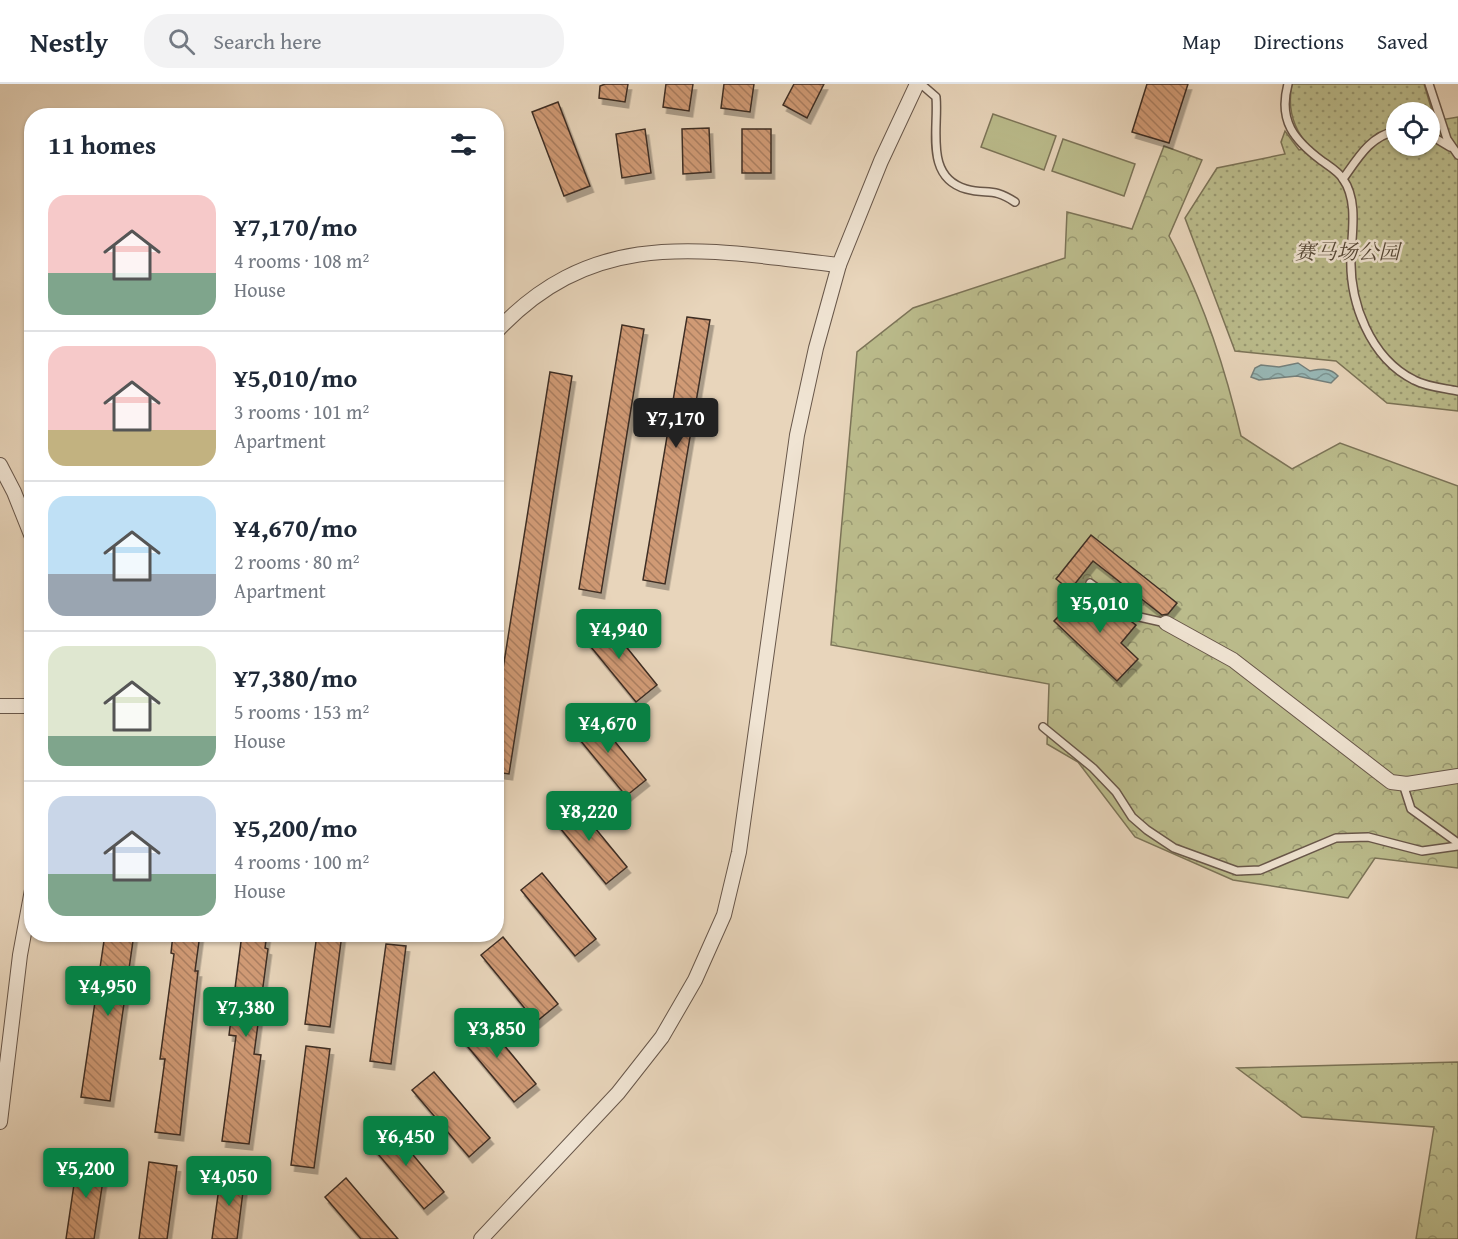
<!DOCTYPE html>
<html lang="en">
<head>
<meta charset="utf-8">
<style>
	:root { --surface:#fff; --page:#f2f2f3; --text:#1f2937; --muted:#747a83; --line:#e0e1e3; --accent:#0b8043 }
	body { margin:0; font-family:"Gentium Book Plus","Noto Serif SC",serif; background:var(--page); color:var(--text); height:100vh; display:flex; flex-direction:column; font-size:22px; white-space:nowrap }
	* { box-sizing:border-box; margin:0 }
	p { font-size:20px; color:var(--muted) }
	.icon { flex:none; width:33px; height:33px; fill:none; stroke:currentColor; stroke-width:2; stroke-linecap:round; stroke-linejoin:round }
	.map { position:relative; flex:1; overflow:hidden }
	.side { position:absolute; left:24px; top:24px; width:480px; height:834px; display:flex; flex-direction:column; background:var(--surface); border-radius:24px; box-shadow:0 2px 4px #0004 }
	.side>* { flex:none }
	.buttons { position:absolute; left:1386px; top:18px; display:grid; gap:12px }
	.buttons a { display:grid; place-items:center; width:54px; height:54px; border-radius:50%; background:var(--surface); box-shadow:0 2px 4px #0004; font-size:30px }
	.price { position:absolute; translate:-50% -51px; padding:0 14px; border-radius:6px; background:var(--accent); color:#fff; font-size:20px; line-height:39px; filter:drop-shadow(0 2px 3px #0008) }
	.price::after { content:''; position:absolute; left:50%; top:36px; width:18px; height:14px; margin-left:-9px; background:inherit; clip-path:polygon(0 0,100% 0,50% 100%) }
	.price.selected { background:#222; color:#fff }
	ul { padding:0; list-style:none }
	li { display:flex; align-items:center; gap:18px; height:150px; padding:0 24px }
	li+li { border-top:2px solid var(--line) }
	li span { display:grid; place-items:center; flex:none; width:168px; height:120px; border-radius:18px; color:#555 }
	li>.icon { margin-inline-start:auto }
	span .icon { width:72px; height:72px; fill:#fffc; stroke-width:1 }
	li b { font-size:26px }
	h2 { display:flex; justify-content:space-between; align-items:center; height:72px; padding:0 24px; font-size:26px }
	header { display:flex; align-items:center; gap:36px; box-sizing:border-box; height:84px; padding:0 30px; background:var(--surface); border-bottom:2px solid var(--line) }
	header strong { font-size:28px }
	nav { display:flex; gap:33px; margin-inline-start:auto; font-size:21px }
	.search { width:420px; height:54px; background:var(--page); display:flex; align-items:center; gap:15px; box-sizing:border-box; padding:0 21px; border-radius:24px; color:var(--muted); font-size:22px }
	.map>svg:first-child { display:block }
</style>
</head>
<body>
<header>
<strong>Nestly</strong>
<div class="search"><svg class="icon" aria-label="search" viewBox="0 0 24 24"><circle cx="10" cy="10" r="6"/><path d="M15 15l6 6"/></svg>Search here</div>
<nav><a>Map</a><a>Directions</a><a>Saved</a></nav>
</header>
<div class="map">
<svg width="1458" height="1155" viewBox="0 0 1458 1155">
	<defs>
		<pattern id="grass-dots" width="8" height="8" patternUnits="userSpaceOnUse" patternTransform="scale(1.5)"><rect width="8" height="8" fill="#bbbc8c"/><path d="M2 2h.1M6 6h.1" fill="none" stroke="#999972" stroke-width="1.8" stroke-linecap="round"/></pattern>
		<pattern id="forest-crowns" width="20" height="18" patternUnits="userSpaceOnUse" patternTransform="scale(1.5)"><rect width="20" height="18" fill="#bbbc8c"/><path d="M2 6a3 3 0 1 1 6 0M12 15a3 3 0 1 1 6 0" fill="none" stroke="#999972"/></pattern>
		<pattern id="water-waves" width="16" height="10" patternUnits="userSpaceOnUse" patternTransform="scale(1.5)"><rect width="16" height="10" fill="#98b8b6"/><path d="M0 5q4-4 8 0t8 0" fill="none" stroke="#7d9694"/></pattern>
		<pattern id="building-back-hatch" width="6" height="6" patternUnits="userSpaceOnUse" patternTransform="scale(1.5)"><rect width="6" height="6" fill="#d09a75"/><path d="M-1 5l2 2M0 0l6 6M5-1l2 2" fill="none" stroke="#aa7e60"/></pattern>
		<filter id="shadow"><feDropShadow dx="3.5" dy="6" stdDeviation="0" flood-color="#0004"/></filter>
	</defs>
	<rect width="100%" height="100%" fill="#e8d5bb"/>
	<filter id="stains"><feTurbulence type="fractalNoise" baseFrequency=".00333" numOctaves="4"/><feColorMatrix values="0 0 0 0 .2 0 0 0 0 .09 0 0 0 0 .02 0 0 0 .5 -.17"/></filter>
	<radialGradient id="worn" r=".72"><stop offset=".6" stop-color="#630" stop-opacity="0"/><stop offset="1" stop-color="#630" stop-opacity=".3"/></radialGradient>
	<path fill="url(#grass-dots)" stroke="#7c7458" stroke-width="1.5" fill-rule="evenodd" d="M1292 0H1424L1435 37 1458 33V327L1387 319 1336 277 1235 267 1185 134 1217 84 1285 70 1281 58 1285 47 1299 66 1311 64C1293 46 1287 25 1292 0ZM1396 28H1430V62H1396V46L1376 50 1396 43Z"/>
	<g fill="url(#forest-crowns)" stroke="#7c7458" stroke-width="1.5">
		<path d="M1164 62 1202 76 1169 152C1203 215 1225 283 1241 352L1292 385 1340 359 1458 402V784L1375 774 1348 814 1233 796 1135 753 1078 678 1047 660 1049 600 831 561 857 268 913 224 1065 174 1067 128 1132 145Z"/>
		<path d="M1458 978V1155H1416L1434 1043 1302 1033 1237 984Z"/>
	</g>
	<g fill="#bbbc8c" stroke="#7c7458" stroke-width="1.5">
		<path d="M993 30 1056 52 1044 86 981 63Z"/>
		<path d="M1063 55 1135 80 1124 112 1052 87Z"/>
	</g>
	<path fill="url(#water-waves)" stroke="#74807c" stroke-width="1.5" d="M1298 279 1310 287C1321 285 1330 283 1338 292L1331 299 1297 292 1259 296 1251 293 1255 284 1261 281 1279 283Z"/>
	<g fill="url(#building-back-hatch)" stroke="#3e2d24" stroke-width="1.5" filter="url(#shadow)">
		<path d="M605 0H628L625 18 599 14 600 2Z"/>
		<path d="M666 0H693L689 27 663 23Z"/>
		<path d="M724 0H754L750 28 721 24Z"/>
		<path d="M794 0H824L807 34 783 21Z"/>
		<path d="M1147 0H1188L1169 59 1132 48Z"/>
		<path d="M558 18 590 102 564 112 532 28Z"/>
		<path d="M709 44 711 88 683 90 682 45Z"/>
		<path d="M645 45 651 89 622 94 616 50Z"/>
		<rect x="742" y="45" width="29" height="44"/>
		<path d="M687 233 710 236 665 500 643 496Z"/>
		<path d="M622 241 644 245 601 509 579 505Z"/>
		<path d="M550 288 572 292 509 690 496 688V629Z"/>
		<path d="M1091 451 1177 519 1168 530 1162 531 1093 477 1070 506 1056 495Z"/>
		<path d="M1098 512 1136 541 1121 559 1138 575 1117 597 1054 537 1075 516 1086 526Z"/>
		<path d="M603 534 657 601 636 618 582 552Z"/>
		<path d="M591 628 646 696 626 712 571 645Z"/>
		<path d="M572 716 627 783 606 800 551 733Z"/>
		<path d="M542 789 596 855 575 872 521 806Z"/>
		<path d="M105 850H134L110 1017 81 1013Z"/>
		<path d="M173 850H200L195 887H198L180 1051 155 1048 165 975H160L174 870 171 869Z"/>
		<path d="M242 850H267L265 864 268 865 254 970 261 971 249 1060 222 1057 236 952 229 951Z"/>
		<path d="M317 850H342L330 943 305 940Z"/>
		<path d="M503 853 558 920 536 938 481 871Z"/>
		<path d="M386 860 406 862 391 980 370 977Z"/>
		<path d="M481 933 536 1000 514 1018 458 951Z"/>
		<path d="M306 962 330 965 314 1084 291 1081Z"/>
		<path d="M434 988 490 1054 469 1073 412 1006Z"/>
		<path d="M388 1041 444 1108 424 1125 368 1058Z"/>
		<path d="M78 1073 106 1077 94 1155H66Z"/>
		<path d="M149 1078 177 1082 167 1155H139Z"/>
		<path d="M221 1089 245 1092 237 1155H212Z"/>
		<path d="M346 1094 398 1155H361L325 1113Z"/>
	</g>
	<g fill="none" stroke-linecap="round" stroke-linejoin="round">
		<g stroke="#68574a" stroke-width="10">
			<g id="lane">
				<path d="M921 0 936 13C939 44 924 93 966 105 987 111 993 103 1015 118"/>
				<path d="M1288 0C1278 37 1294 56 1322 77 1329 82 1339 88 1343 95 1358 116 1352 148 1351 171 1349 218 1370 274 1414 296 1427 303 1444 304 1458 307"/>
				<path d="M1429 0 1447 55 1458 71"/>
				<path d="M1430 51 1450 63"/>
				<path d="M1343 95C1358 74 1370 52 1396 47"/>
				<path d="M1090 499 1135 532 1166 539"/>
				<path d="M1043 643 1093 684 1116 708 1132 733 1147 746 1174 764 1237 787 1260 786 1336 754 1368 753 1422 767 1458 762"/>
				<path d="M1403 700 1411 725 1458 759"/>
			</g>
		</g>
		<g stroke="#68574a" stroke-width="16">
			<g id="street">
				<path d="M496 248C597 139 709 167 839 181"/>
				<path d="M0 381 14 408 32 453"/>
				<path d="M1166 539 1233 576 1391 698 1407 700 1458 692"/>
				<path d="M0 622H32"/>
				<path d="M0 1038 20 871 32 806"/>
				<path d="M481 1155 618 1009 662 953 695 896 724 831 739 768 797 351 816 264 839 181 881 77 917 0"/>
			</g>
		</g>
		<use href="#lane" stroke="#f0e4d3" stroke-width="7"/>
		<use href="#street" stroke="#f0e4d3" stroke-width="14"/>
	</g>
	<g text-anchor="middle" stroke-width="5" stroke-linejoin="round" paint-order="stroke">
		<g font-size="21" font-style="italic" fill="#574a39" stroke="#f0e4d3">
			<text x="1347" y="175">赛马场公园</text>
		</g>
	</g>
	<rect width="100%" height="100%" filter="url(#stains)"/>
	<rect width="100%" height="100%" fill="url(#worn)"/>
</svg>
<div class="buttons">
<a><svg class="icon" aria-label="locate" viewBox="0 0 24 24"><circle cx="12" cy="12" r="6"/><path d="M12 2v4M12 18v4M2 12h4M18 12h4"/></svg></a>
</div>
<b class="price selected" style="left:676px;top:365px">¥7,170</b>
<b class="price" style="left:1100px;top:550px">¥5,010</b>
<b class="price" style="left:619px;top:576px">¥4,940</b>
<b class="price" style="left:608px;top:670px">¥4,670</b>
<b class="price" style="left:589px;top:758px">¥8,220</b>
<b class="price" style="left:108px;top:933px">¥4,950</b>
<b class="price" style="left:246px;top:954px">¥7,380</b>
<b class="price" style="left:497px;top:975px">¥3,850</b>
<b class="price" style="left:406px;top:1083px">¥6,450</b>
<b class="price" style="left:86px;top:1115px">¥5,200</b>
<b class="price" style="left:229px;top:1123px">¥4,050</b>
<section class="side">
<h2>11 homes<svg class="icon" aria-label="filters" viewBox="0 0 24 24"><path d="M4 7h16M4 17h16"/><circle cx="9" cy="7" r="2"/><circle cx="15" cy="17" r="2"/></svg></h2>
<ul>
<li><span style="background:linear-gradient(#f6c9c9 65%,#7fa58c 0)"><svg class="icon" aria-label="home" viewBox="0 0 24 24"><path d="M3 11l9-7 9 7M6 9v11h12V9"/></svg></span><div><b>¥7,170/mo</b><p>4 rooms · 108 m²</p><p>House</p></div></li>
<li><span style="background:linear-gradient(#f6c9c9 70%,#c2b280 0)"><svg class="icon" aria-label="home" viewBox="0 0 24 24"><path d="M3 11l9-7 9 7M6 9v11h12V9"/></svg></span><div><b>¥5,010/mo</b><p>3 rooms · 101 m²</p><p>Apartment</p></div></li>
<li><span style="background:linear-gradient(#bfe0f5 65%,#9aa5b1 0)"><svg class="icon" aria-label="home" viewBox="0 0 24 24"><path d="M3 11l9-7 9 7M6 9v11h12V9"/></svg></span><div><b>¥4,670/mo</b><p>2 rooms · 80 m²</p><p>Apartment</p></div></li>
<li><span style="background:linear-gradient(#dfe7d0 75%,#7fa58c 0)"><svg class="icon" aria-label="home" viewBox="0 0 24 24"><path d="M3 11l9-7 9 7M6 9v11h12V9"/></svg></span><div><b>¥7,380/mo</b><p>5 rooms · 153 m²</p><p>House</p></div></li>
<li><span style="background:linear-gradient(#c9d6e8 65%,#7fa58c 0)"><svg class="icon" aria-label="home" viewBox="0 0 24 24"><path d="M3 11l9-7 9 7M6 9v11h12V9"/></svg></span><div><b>¥5,200/mo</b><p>4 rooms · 100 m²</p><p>House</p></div></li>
</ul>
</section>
</div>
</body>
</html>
